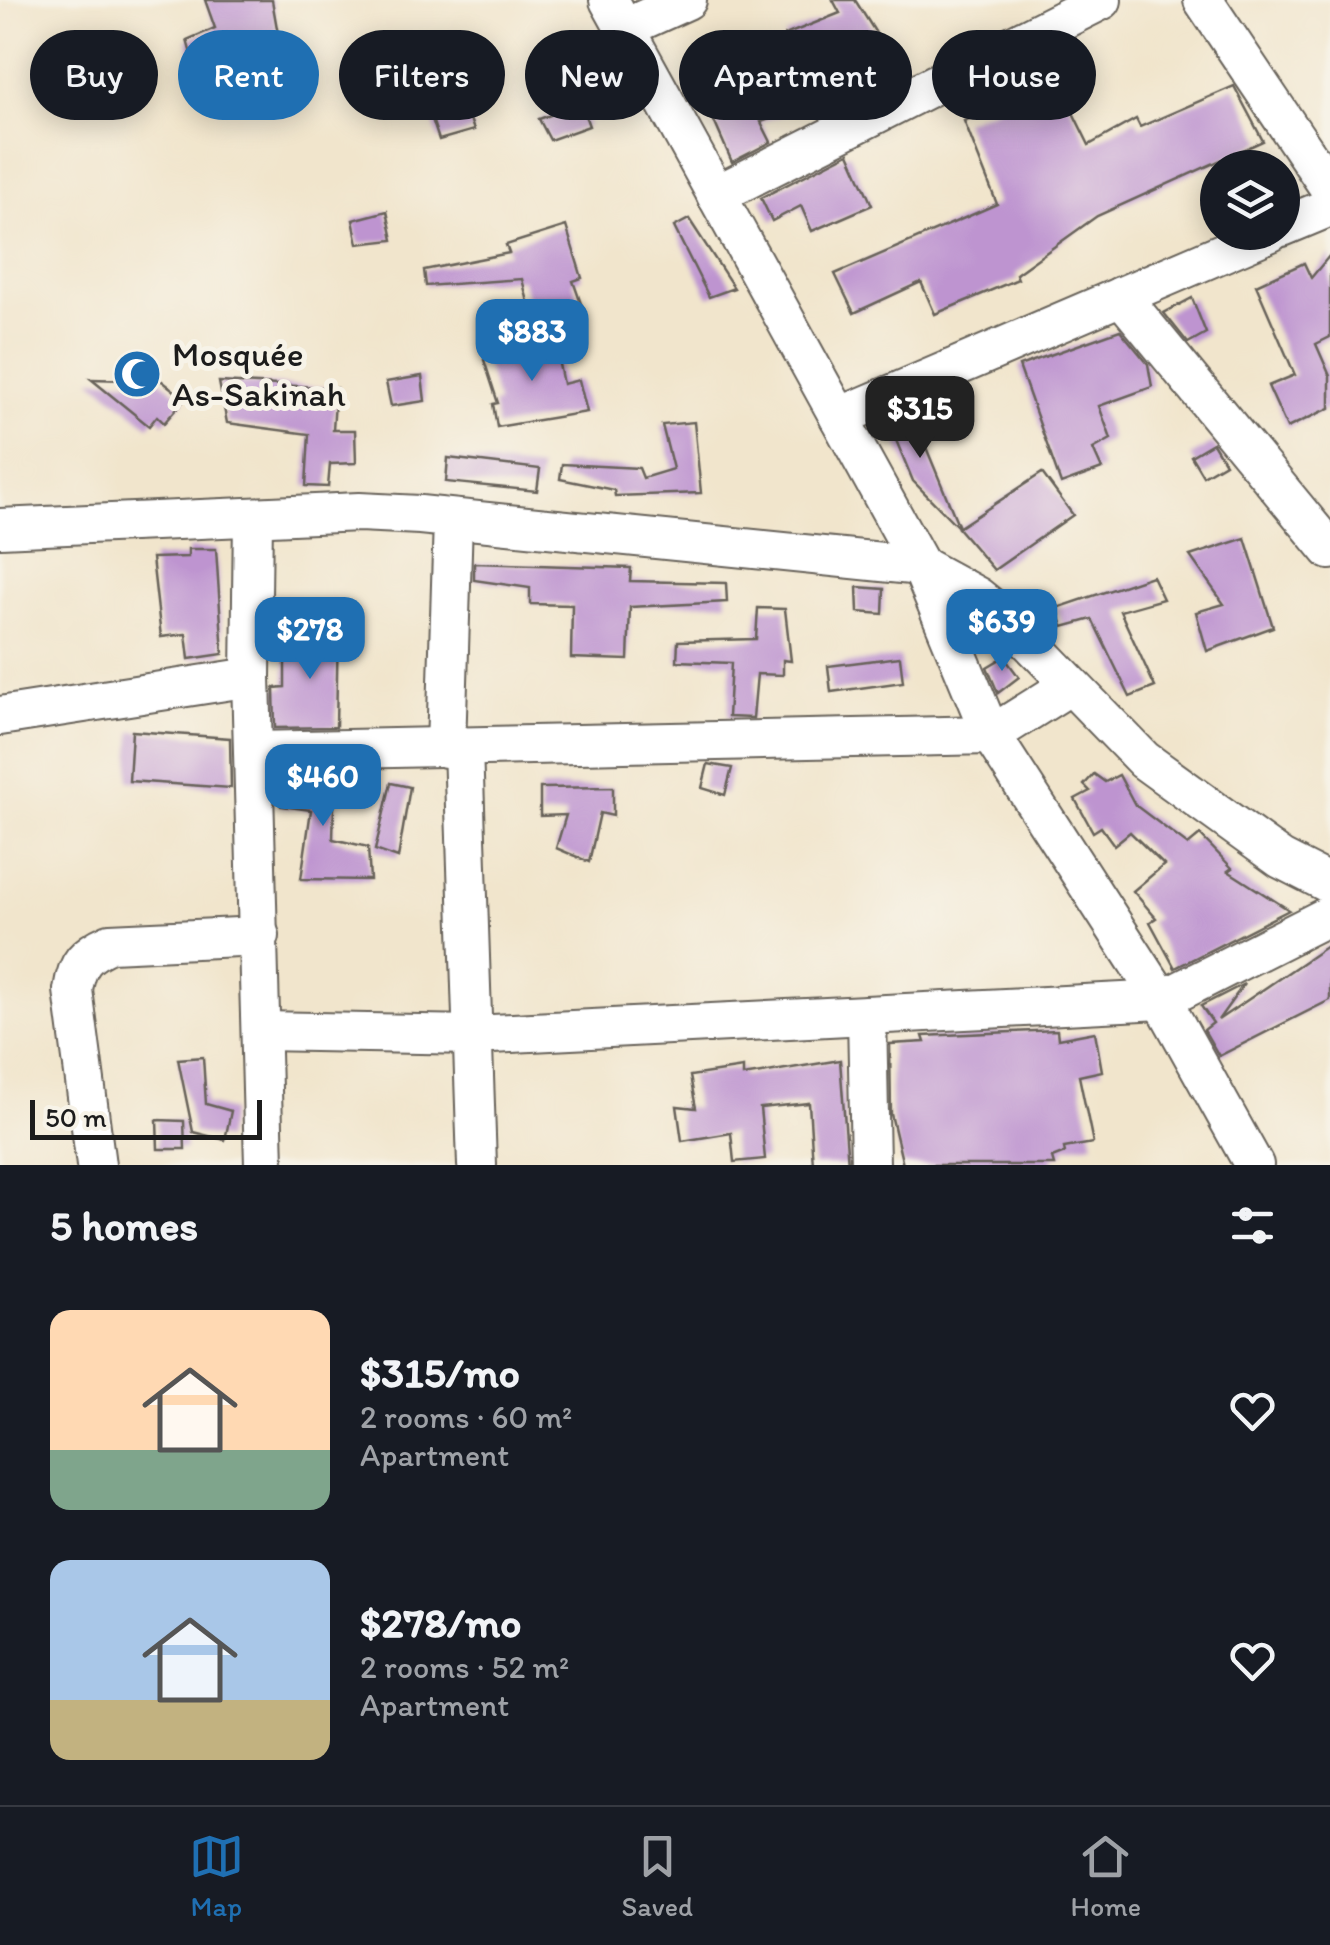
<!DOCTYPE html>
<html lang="en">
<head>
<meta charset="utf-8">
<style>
	:root { --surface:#171b24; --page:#242831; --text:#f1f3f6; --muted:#9ea1a6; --line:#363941; --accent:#1f6fb2 }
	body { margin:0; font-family:Itim,sans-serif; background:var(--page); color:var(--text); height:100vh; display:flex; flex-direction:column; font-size:38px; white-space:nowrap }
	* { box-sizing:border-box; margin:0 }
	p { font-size:32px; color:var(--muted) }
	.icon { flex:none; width:55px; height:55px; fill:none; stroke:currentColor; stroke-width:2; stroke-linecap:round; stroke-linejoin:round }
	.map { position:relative; height:1165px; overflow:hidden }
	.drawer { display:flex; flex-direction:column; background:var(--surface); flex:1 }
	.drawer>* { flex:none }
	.guide { position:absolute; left:30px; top:30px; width:1270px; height:90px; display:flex; gap:20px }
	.buttons { position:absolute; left:1200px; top:150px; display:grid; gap:20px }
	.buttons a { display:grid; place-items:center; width:100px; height:100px; border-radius:50%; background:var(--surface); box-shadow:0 5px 25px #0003; font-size:50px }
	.scale { position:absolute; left:30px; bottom:25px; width:232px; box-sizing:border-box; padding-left:10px; border:5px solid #1c1c1c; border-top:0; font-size:28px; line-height:35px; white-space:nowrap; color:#1c1c1c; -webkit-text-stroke:8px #f7f3e8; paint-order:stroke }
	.price { position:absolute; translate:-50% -85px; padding:0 22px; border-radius:20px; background:var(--accent); color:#fff; font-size:32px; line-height:65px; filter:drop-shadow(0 2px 5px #0008) }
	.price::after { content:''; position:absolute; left:50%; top:60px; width:30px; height:22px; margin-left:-15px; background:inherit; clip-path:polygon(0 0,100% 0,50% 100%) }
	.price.active { background:#222; color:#fff }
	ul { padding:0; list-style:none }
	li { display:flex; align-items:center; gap:30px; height:250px; padding:0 50px }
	li span { display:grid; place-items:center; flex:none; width:280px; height:200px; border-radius:20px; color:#555 }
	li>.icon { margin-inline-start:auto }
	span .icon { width:120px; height:120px; fill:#fffc; stroke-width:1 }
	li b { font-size:42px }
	h2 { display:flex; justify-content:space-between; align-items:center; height:120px; padding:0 50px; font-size:42px }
	.pill { padding:0 35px; border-radius:45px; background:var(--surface); box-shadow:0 5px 25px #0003; font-size:35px; line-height:90px }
	.pill.active { background:var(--accent); color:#fff }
	.dock { display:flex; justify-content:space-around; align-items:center; height:140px; border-top:2px solid var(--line); background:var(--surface); font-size:28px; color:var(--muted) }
	.dock a { display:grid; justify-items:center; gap:5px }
	.dock .active { color:var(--accent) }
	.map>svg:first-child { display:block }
</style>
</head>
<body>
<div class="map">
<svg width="1330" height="1165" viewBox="0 0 1330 1165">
	<rect width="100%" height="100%" fill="#f7f3e8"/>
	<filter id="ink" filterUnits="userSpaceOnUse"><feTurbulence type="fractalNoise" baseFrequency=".01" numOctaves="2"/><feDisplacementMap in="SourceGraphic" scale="20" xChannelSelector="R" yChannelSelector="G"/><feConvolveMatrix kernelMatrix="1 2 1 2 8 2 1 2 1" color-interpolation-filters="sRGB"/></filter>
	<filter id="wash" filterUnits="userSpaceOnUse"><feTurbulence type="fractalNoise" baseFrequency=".0048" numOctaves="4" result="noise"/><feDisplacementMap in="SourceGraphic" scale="40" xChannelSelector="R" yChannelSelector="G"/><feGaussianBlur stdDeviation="2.25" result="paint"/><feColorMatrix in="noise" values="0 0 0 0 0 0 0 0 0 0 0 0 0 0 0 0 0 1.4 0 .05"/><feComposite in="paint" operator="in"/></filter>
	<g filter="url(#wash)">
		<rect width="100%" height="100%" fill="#f1e5cc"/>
		<g id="blocks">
			<g fill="#be94d0">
				<path d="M205 0H272L281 51 253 57 252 50 193 61 187 40 215 28Z"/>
				<path d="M833 0H855L886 49 861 59 851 38 793 58 785 35 840 13Z"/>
				<path d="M445 52 474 130 439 140 412 60Z"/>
				<path d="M808 59 822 101 761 122 771 142 732 162 703 96 728 86 727 81Z"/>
				<path d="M1050 66 1089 145 1136 119 1140 127 1234 86 1263 141 1097 216 1016 274 1018 279 935 314 921 282 854 313 835 274 997 204 964 121 1004 105 997 88Z"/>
				<path d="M581 104 589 126 550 140 539 119Z"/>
				<path d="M849 153 872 205 812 231 801 206 772 221 761 198Z"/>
				<path d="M387 211 393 240 358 244 353 220Z"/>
				<path d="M689 219 734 288 709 297 674 227Z"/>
				<path d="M566 226 582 278 573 281 584 312 536 332 522 279 426 286 424 270 509 253 506 245Z"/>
				<path d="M1330 255V337L1316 344 1330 376V408L1287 428 1268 386 1295 375 1256 285 1304 263 1311 278Z"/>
				<path d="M1192 298 1206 333 1188 343 1164 313Z"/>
				<path d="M552 330 563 384 579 380 587 412 497 427 493 404 498 403 484 360Z"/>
				<path d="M1120 330 1148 364 1152 387 1099 406 1111 439 1093 449 1102 469 1061 484 1019 366Z"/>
				<path d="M422 376 425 401 391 406 386 382Z"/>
				<path d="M91 379 162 381 185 399 164 423 157 416 149 426Z"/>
				<path d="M219 382 336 388 333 430H355L356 463 330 464 328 487 306 486 309 434 227 423Z"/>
				<path d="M911 411 959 527H958L913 481 888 421Z"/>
				<path d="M694 422 701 493 615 496 614 490 560 479 562 464 639 468 643 478 673 469 662 425Z"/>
				<path d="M1213 443 1225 463 1203 476 1191 456Z"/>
				<path d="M448 458 540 469 537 491 446 482Z"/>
				<path d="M1042 473 1073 515 994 570 958 528Z"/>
				<path d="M1245 538 1273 627 1207 651 1196 612 1224 604 1190 556Z"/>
				<path d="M188 549H216L223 654 189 659 186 634 161 637 152 558 188 557Z"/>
				<path d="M474 563 631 568 630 581 726 583 727 602 630 607 628 660 571 658 572 605 530 604V588L474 580Z"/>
				<path d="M1152 576 1163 599 1120 611 1155 687 1130 697 1092 619 1063 627 1057 608Z"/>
				<path d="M857 587 884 589 883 614 858 612Z"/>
				<path d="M758 608 785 609 791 661 783 660V675L757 674 753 718 728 717 731 663 677 661 678 641 756 639Z"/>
				<path d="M299 627H338L336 727 275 728 274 688 285 687V658L300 654Z"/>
				<path d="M900 657 903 682 831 692 828 666Z"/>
				<path d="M1004 657 1019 677 998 693 987 667Z"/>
				<path d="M132 731 230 738 231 788 129 781Z"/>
				<path d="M708 764 732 768 725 795 702 788Z"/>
				<path d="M335 772 333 839 368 847 370 880 301 879 311 810 281 806 282 773Z"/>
				<path d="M1094 774 1105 782 1119 775 1135 805 1188 845 1200 835 1232 868 1228 871 1289 910 1175 968 1150 922 1156 918 1133 891 1164 865 1130 832 1114 845 1101 827 1093 832 1075 799 1090 791 1084 785Z"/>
				<path d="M391 783 410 787 398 858 375 850Z"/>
				<path d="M613 787V816L600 813 589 862 556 848 566 815 540 816V788Z"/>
				<path d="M1330 944V1000L1219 1056 1204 1030 1213 1023 1201 1006 1244 984 1218 1020Z"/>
				<path d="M1057 1030 1058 1039 1095 1032 1102 1071 1079 1076 1093 1143 1064 1148 1065 1153 1052 1158 1054 1165H903L891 1114 890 1044 925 1042 923 1036Z"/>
				<path d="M203 1057 206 1104 231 1111 225 1140 193 1132 178 1059Z"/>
				<path d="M840 1060 848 1165H813L809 1103 760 1108 765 1159 734 1162 731 1133 682 1141 677 1106 696 1108 690 1076 743 1068V1076Z"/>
				<path d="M157 1120 184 1121 185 1149H158Z"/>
			</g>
		</g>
	</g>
	<g filter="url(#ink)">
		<use href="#blocks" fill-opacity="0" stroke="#67625a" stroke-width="2.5"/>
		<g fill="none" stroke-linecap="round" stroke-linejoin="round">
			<g stroke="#67625a" stroke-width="42">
				<g id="minor">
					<path d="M609 0 921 566 991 735 1162 1000 1254 1165"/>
					<path d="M1203 0 1330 189"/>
					<path d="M625 28 687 0"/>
					<path d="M716 195 1102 0"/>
					<path d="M1282 227 1330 207"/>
					<path d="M1121 296 1330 550"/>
					<path d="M839 417 1271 232"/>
					<path d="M253 517 251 677 264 1165"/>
					<path d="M0 528 359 512 420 515 921 566 978 597 1014 626 1144 760 1281 859 1330 884"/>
					<path d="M0 716 251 677"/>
					<path d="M446 748 453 519"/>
					<path d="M463 748 477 1165"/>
					<path d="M255 751 991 735 1069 686"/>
					<path d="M867 1015 870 1165"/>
					<path d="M262 1031 473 1035 1162 1000 1330 915"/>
					<path d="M96 1165 73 990C77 963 85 954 110 943L260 936"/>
				</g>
			</g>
			<use href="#minor" stroke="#fff" stroke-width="38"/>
		</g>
	</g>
	<defs>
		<g id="mosque-disc" transform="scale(2.5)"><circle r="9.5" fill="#1f6fb2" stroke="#f7f3e8"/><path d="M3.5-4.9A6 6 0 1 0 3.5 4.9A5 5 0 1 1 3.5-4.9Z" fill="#fff"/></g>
	</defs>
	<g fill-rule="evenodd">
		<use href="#mosque-disc" x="137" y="374"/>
	</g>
	<g text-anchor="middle" stroke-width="10" stroke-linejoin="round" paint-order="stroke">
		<g font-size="35" fill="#1c1c1c" stroke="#f7f3e8" text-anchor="start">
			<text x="172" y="366">Mosquée<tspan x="172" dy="40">As-Sakinah</tspan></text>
		</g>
	</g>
</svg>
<div class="buttons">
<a><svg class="icon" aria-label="layers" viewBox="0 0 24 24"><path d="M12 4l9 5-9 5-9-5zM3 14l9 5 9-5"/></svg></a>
</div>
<div class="scale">50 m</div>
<b class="price" style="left:532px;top:384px">$883</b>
<b class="price active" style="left:920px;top:461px">$315</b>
<b class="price" style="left:1002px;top:674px">$639</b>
<b class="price" style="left:310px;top:682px">$278</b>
<b class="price" style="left:323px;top:829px">$460</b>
<div class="guide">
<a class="pill">Buy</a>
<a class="pill active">Rent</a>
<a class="pill">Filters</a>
<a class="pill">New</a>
<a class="pill">Apartment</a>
<a class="pill">House</a>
</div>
</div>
<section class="drawer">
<h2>5 homes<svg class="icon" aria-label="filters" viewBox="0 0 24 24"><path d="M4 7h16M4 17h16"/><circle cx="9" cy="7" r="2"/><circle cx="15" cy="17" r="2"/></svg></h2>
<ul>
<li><span style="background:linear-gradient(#ffd9b3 70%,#7fa58c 0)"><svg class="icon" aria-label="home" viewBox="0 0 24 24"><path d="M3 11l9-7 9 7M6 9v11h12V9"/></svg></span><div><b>$315/mo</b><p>2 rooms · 60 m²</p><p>Apartment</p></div><svg class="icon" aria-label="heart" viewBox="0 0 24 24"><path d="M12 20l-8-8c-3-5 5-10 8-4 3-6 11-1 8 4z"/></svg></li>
<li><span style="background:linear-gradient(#a9c7e8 70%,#c2b280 0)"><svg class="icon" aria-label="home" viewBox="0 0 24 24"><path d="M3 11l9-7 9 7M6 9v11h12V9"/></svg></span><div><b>$278/mo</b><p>2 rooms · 52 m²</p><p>Apartment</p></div><svg class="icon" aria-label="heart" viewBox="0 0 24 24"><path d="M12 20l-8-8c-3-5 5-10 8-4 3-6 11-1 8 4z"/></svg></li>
</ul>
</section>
<nav class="dock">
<a class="active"><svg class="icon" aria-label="map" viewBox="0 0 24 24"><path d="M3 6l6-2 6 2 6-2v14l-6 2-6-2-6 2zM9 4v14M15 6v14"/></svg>Map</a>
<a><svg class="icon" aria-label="saved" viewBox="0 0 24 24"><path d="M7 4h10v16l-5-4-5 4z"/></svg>Saved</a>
<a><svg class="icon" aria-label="home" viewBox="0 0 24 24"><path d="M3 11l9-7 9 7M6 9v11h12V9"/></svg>Home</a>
</nav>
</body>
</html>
